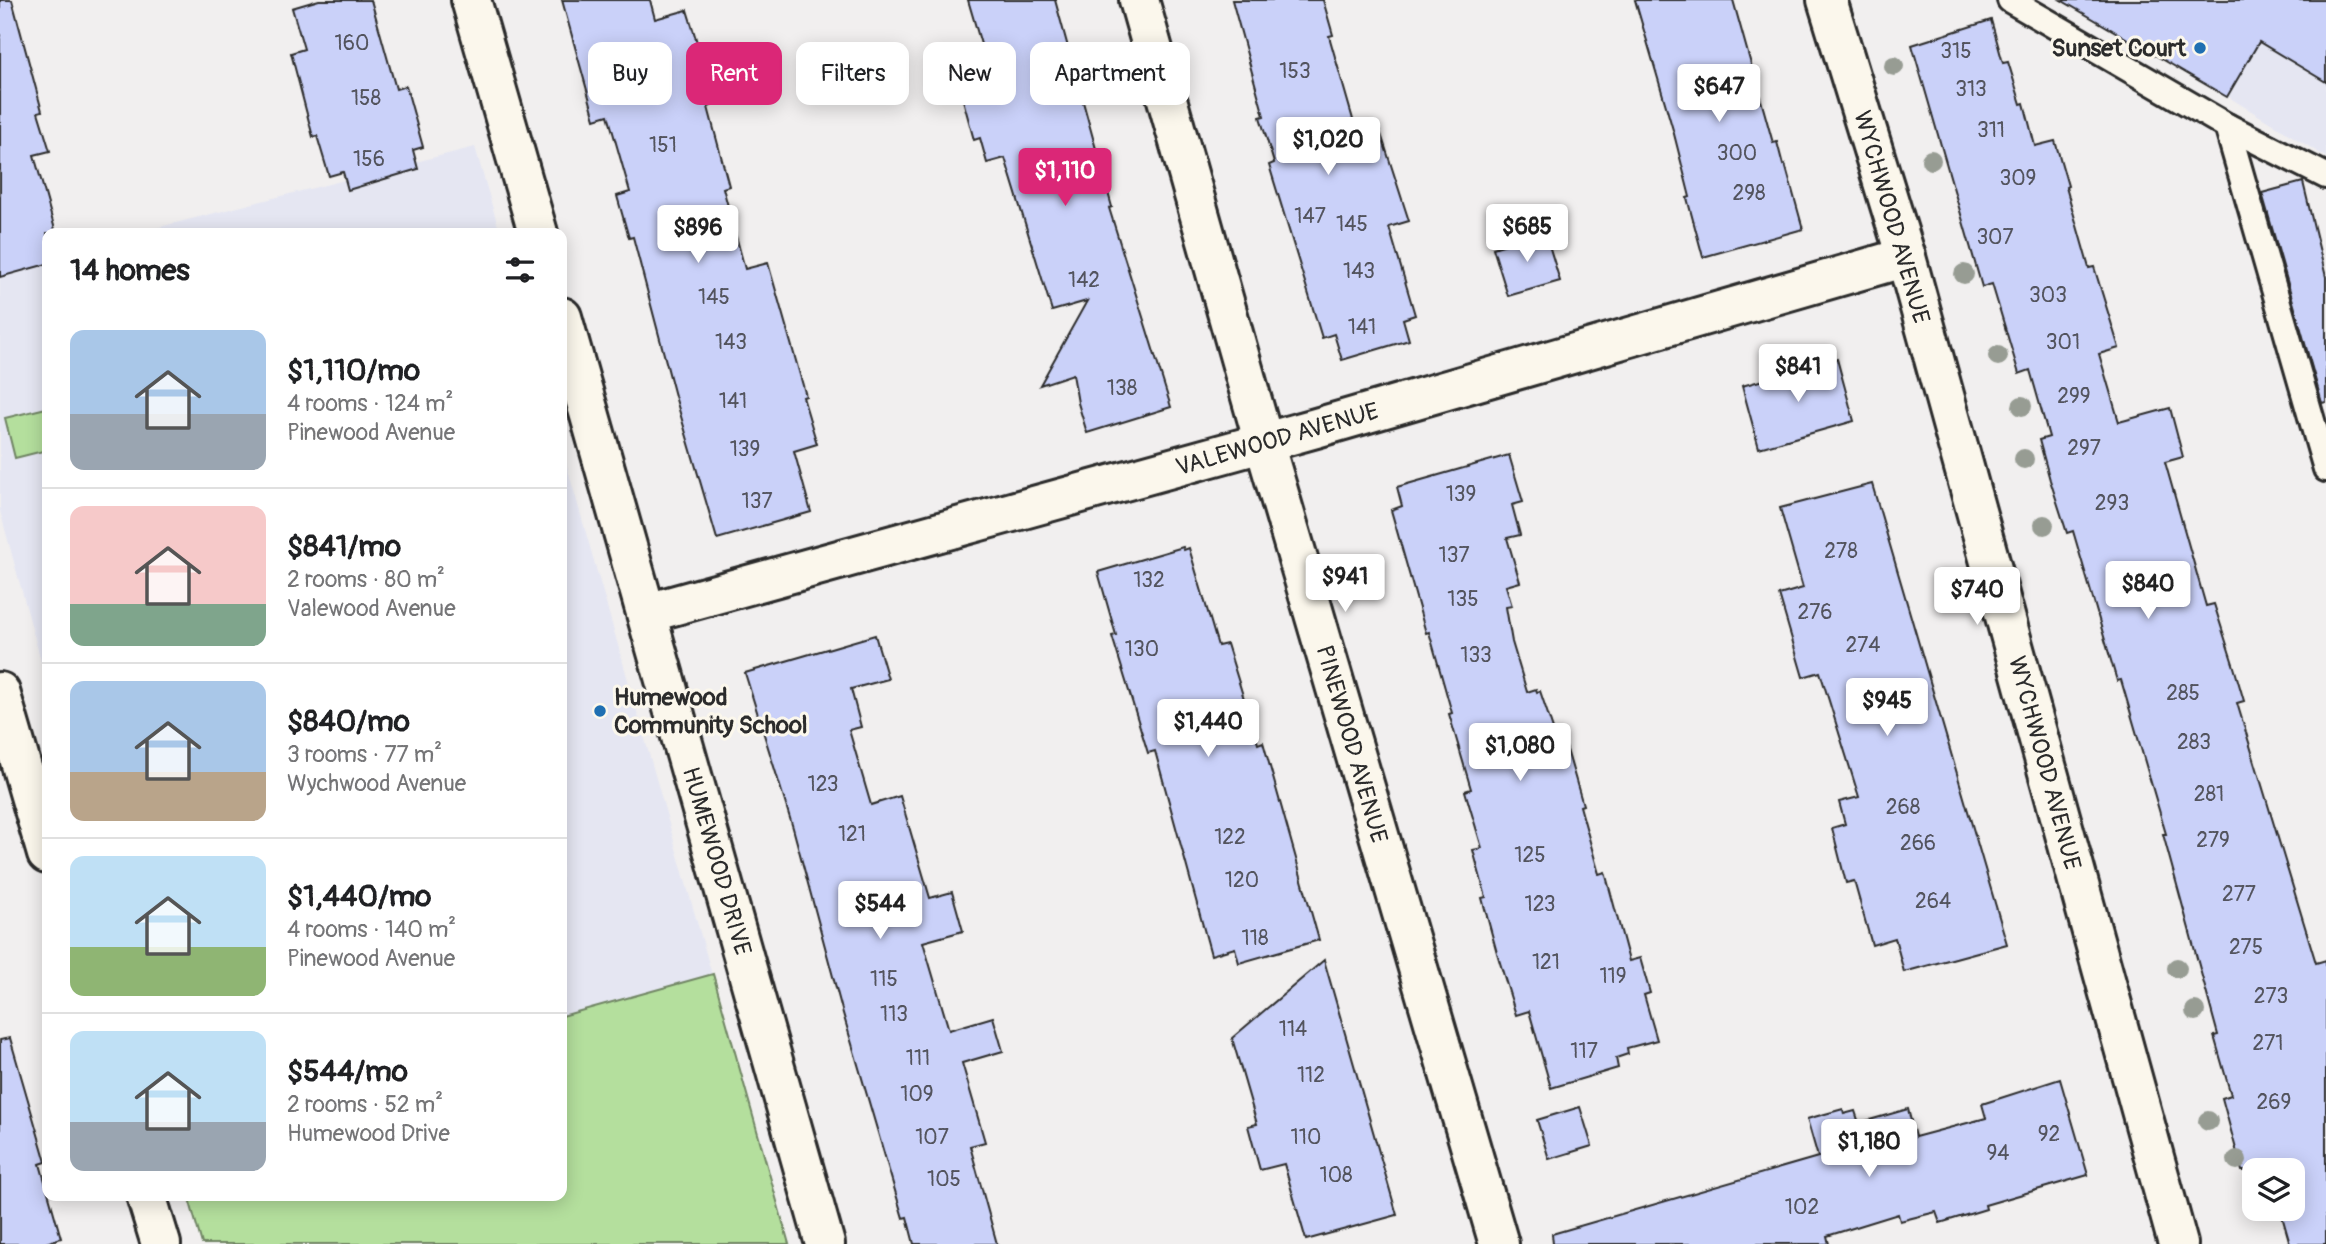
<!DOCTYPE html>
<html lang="en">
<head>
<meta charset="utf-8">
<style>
	:root { --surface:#fff; --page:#f2f2f2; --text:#202124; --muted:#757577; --line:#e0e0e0; --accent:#db2777 }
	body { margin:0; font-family:Pangolin,sans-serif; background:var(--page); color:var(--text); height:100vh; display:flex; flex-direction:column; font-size:26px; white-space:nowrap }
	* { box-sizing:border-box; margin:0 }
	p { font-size:23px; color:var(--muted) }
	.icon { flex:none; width:38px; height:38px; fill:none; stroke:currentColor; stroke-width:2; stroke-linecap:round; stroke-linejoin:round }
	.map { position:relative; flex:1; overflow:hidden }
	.panel { position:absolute; left:42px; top:228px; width:525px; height:973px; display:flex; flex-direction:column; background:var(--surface); border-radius:14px; box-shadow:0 4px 18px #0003 }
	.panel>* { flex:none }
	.top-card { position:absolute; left:588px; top:42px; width:665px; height:63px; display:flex; gap:14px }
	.buttons { position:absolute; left:2242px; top:1158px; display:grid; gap:14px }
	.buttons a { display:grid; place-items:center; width:63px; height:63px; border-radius:14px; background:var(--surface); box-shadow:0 4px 18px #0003; font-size:35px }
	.price { position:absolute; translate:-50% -60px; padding:0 16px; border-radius:7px; background:#fff; color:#222; font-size:23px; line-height:46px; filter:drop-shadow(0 2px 4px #0008) }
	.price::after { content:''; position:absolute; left:50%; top:42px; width:21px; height:16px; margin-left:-10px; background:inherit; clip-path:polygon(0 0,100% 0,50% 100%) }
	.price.active { background:var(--accent); color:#fff }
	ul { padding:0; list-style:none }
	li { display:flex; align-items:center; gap:21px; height:175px; padding:0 28px }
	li+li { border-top:2px solid var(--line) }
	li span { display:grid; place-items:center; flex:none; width:196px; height:140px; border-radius:14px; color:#555 }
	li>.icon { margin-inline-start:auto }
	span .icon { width:84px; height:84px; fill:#fffc; stroke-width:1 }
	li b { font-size:30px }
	h2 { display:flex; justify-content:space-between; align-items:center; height:84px; padding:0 28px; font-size:30px }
	.pill { padding:0 24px; border-radius:14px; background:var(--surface); box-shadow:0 4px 18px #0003; font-size:24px; line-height:63px }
	.pill.active { background:var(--accent); color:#fff }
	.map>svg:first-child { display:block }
</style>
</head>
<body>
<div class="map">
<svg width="2326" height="1244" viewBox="0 0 2326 1244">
	<rect width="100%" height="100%" fill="#f1efef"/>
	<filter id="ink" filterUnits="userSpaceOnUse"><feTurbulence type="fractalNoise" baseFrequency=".0143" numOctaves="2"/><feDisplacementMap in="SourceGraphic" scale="14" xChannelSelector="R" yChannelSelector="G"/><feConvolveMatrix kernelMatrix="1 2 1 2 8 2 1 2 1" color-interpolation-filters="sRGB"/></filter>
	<g filter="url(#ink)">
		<g fill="#e5e6f2">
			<path d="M2279 0H2326V157L2222 93Z"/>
			<path d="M475 147 500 233H136Z"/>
			<path d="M47 255V683L0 511V267Z"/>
			<path d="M562 449 789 1244H202L188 1195H562Z"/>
		</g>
		<g fill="#b4df9d" stroke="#708564" stroke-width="2">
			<path d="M46 408 47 450 15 458 5 418Z"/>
			<path d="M713 974 789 1244H202L188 1195H562V1016Z"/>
		</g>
		<g fill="#cad1f9" stroke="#2b2b2b" stroke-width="2">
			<path d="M0 0H12L42 111 38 112 50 151 34 155 56 233H47V264L0 277Z"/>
			<path d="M319 0H371L396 89 406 86 423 147 413 150 418 169 348 190 343 172 329 176 317 136 313 137 291 53 304 49 292 8Z"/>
			<path d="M562 0H650L655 19 687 10 700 52 696 54 711 106 708 107 729 186 723 188 745 269 768 263 806 396 803 397 817 444 794 451 811 512 717 539 675 396 633 237 629 238 617 196 630 192 608 115 595 119Z"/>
			<path d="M968 0H1055L1112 207 1109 208 1171 407 1087 433 1078 403 1073 374 1040 385 1087 301 1052 311 1005 158 987 163 980 138 974 140 963 100 995 92Z"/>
			<path d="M1232 0H1323L1333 35 1329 36 1358 137 1380 131 1409 221 1389 227 1415 315 1403 319 1409 340 1342 360 1334 334 1322 338 1269 165 1274 163 1260 117 1264 116Z"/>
			<path d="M1635 0H1733L1773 143 1777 142 1783 165 1785 164 1803 229 1703 257 1687 198 1690 197 1673 130Z"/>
			<path d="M2061 0H2326V82L2259 42 2227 97Z"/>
			<path d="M1991 20 2003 63 2008 62 2021 104 2024 103 2035 146 2055 141 2068 186 2066 187 2089 268 2094 267 2119 348 2099 354 2119 422 2170 408 2183 457 2165 462 2206 606 2214 604 2234 667 2244 701 2237 703 2316 963 2326 960V1244H2290L2280 1209H2292V1171H2242L2222 1098 2231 1095 2214 1036 2218 1035 2163 834H2166L2121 680 2117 681 2073 531 2067 533 2050 480 2039 440 2049 437 2030 370 2019 374 1992 284 1982 287 1912 45Z"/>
			<path d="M2303 182 2326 277V402L2322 403 2262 193Z"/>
			<path d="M1545 232 1560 281 1508 296 1493 248Z"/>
			<path d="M1837 359 1854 421 1759 448 1742 386Z"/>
			<path d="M1509 455 1523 502 1512 505 1520 535 1507 538 1520 582 1506 586 1512 606 1506 607 1512 642 1527 692 1536 689 1537 692 1540 691 1556 738 1563 736 1583 805 1580 806 1599 874 1605 872 1629 961 1640 958 1650 993 1644 995 1657 1040 1627 1048 1628 1054 1616 1058 1618 1068 1551 1088 1529 1011 1516 1015 1497 953 1482 898 1486 897 1473 850 1482 848 1465 791 1471 789 1449 714 1452 713 1429 632 1426 633 1391 510 1402 506 1397 487Z"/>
			<path d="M1872 484 2007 944 1904 972 1895 938 1872 945 1854 881 1846 883 1832 828 1845 824 1839 802 1859 797 1820 672 1803 677 1779 595 1803 588 1780 508Z"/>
			<path d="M1183 547 1184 550 1189 548 1218 646 1227 644 1258 744 1263 742 1319 940 1239 963 1235 948 1211 955 1155 751 1148 753 1112 636 1116 635 1098 572Z"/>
			<path d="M875 635 888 679 851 689 861 727 849 730 871 805 900 796 930 898 952 892 963 931 923 942 949 1030 993 1017 1003 1051 962 1063 985 1142 970 1146 997 1244H914L907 1217 903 1218 842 1010 793 828 745 673Z"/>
			<path d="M1324 960 1397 1215 1306 1240 1284 1164 1260 1170 1248 1126 1257 1124 1232 1038Z"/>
			<path d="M10 1038 46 1162 40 1164 61 1238 43 1244H0V1040Z"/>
			<path d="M2060 1079 2088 1175 1985 1205 1986 1209 1940 1223 1936 1212 1900 1221 1898 1214 1827 1236 1829 1244H1553L1552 1234 1818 1157 1807 1119 1843 1109 1844 1114 1855 1111 1859 1123 1908 1109 1915 1137 1986 1118 1982 1104Z"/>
			<path d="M1580 1107 1592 1146 1549 1159 1537 1120Z"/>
		</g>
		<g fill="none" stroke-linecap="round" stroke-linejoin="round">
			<g stroke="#2b2b2b" stroke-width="30">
				<g id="lane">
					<path d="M2010 0 2227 126 2326 176"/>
					<path d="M2227 126 2326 469"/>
				</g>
			</g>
			<g stroke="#2b2b2b" stroke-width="44">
				<g id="street">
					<path d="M471 0 538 233"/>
					<path d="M1139 0 1264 443 1499 1244"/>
					<path d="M1827 0 1906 257 2178 1244"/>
					<path d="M562 317 825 1244"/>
					<path d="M647 613 1316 428 1906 257"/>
					<path d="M0 692 47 854"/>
					<path d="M146 1195 161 1244"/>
				</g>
			</g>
			<use href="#lane" stroke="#fbf7ec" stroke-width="24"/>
			<use href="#street" stroke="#fbf7ec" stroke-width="38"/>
		</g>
		<g fill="#979c93">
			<circle cx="1894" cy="66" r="10"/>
			<circle cx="1931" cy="160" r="10"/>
			<circle cx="1964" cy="274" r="10"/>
			<circle cx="1998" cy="356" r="10"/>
			<circle cx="2022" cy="406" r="10"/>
			<circle cx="2024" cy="459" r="10"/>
			<circle cx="2044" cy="525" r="10"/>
			<circle cx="2177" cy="968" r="10"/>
			<circle cx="2195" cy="1011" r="10"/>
			<circle cx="2208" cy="1121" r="10"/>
			<circle cx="2237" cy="1160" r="10"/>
		</g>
	</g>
	<g fill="#1f6fb2" stroke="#fbf7ec" stroke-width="2.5">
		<circle cx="2200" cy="48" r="7"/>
		<circle cx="600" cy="711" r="7"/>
	</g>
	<g text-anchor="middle" stroke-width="6" stroke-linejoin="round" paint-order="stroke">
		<g font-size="21" fill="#53545e">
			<text x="352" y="50">160</text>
			<text x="1956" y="58">315</text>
			<text x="1295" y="78">153</text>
			<text x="1971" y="96">313</text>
			<text x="366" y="105">158</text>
			<text x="1991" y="137">311</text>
			<text x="663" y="152">151</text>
			<text x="1737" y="160">300</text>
			<text x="369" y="166">156</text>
			<text x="2018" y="185">309</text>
			<text x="1749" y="200">298</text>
			<text x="1310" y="223">147</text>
			<text x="1352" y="231">145</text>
			<text x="1995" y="244">307</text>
			<text x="1359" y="278">143</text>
			<text x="1084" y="287">142</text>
			<text x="2048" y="302">303</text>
			<text x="714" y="304">145</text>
			<text x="1362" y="334">141</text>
			<text x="731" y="349">143</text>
			<text x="2063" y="349">301</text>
			<text x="1122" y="395">138</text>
			<text x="2074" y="403">299</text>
			<text x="733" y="408">141</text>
			<text x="2084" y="455">297</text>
			<text x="745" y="456">139</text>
			<text x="1461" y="501">139</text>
			<text x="757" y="508">137</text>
			<text x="2112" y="510">293</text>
			<text x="1841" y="558">278</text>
			<text x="1454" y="562">137</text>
			<text x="1149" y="587">132</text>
			<text x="1463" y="606">135</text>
			<text x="1815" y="619">276</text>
			<text x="1863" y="652">274</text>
			<text x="1142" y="656">130</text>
			<text x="1476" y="662">133</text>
			<text x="2183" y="700">285</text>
			<text x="2194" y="749">283</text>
			<text x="823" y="791">123</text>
			<text x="2209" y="801">281</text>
			<text x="1903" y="814">268</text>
			<text x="852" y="841">121</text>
			<text x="1230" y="844">122</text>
			<text x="2213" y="847">279</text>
			<text x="1918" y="850">266</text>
			<text x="1530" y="862">125</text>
			<text x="1242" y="887">120</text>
			<text x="2239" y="901">277</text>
			<text x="1933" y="908">264</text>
			<text x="1540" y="911">123</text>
			<text x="1255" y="945">118</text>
			<text x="2246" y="954">275</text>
			<text x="1546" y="969">121</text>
			<text x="1613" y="983">119</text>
			<text x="884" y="986">115</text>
			<text x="2271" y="1003">273</text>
			<text x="894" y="1021">113</text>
			<text x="1293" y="1036">114</text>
			<text x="2268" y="1050">271</text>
			<text x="1584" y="1058">117</text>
			<text x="918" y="1065">111</text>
			<text x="1311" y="1082">112</text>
			<text x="917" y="1101">109</text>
			<text x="2274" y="1109">269</text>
			<text x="2049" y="1141">92</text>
			<text x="932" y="1144">107</text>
			<text x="1306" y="1144">110</text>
			<text x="1998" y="1160">94</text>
			<text x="1336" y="1182">108</text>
			<text x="944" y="1186">105</text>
			<text x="1802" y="1214">102</text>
		</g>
		<g font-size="24" font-weight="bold" fill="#2b2b2b" stroke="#fbf7ec" text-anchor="end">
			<text x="2186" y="56">Sunset Court</text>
			<text x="614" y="705" text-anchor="start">Humewood<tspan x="614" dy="28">Community School</tspan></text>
		</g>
		<g font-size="24" fill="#2b2b2b" stroke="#fbf7ec">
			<text transform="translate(1892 217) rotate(74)" y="8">WYCHWOOD AVENUE</text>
			<text transform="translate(1277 439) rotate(-16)" y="8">VALEWOOD AVENUE</text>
			<text transform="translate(1352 744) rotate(74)" y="8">PINEWOOD AVENUE</text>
			<text transform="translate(2045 763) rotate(75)" y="8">WYCHWOOD AVENUE</text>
			<text transform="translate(717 861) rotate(74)" y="8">HUMEWOOD DRIVE</text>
		</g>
	</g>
</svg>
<div class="buttons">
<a><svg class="icon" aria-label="layers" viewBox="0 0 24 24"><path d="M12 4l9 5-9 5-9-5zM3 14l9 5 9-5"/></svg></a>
</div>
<b class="price" style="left:1719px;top:124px">$647</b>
<b class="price" style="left:1328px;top:177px">$1,020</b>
<b class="price active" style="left:1065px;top:208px">$1,110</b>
<b class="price" style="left:1527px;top:264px">$685</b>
<b class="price" style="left:698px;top:265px">$896</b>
<b class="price" style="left:1798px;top:404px">$841</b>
<b class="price" style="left:1345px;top:614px">$941</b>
<b class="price" style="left:2148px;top:621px">$840</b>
<b class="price" style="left:1977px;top:627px">$740</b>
<b class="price" style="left:1887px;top:738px">$945</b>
<b class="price" style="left:1208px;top:759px">$1,440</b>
<b class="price" style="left:1520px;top:783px">$1,080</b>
<b class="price" style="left:880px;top:941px">$544</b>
<b class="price" style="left:1869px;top:1179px">$1,180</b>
<div class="top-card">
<a class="pill">Buy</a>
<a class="pill active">Rent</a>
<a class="pill">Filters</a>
<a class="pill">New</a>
<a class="pill">Apartment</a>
</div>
<section class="panel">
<h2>14 homes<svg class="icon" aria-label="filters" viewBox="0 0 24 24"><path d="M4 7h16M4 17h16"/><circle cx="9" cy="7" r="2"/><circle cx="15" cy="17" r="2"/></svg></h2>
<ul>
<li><span style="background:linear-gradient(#a9c7e8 60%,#9aa5b1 0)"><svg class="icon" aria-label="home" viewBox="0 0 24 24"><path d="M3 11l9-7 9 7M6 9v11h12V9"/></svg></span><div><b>$1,110/mo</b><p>4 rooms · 124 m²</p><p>Pinewood Avenue</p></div></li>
<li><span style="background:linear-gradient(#f6c9c9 70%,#7fa58c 0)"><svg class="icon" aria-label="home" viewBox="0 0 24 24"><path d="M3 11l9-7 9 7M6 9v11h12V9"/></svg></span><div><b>$841/mo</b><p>2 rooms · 80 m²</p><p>Valewood Avenue</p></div></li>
<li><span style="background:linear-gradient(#a9c7e8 65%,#b9a48a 0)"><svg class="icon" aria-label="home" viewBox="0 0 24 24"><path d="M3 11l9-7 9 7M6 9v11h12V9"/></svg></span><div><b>$840/mo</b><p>3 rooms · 77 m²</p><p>Wychwood Avenue</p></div></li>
<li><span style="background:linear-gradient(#bfe0f5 65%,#8fb573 0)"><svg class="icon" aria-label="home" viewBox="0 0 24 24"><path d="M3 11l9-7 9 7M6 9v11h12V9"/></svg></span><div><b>$1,440/mo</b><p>4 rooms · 140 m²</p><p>Pinewood Avenue</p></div></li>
<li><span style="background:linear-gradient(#bfe0f5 65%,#9aa5b1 0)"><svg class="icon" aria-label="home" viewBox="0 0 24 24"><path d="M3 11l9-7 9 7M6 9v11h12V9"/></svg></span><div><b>$544/mo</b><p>2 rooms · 52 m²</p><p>Humewood Drive</p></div></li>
</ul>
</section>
</div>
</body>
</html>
